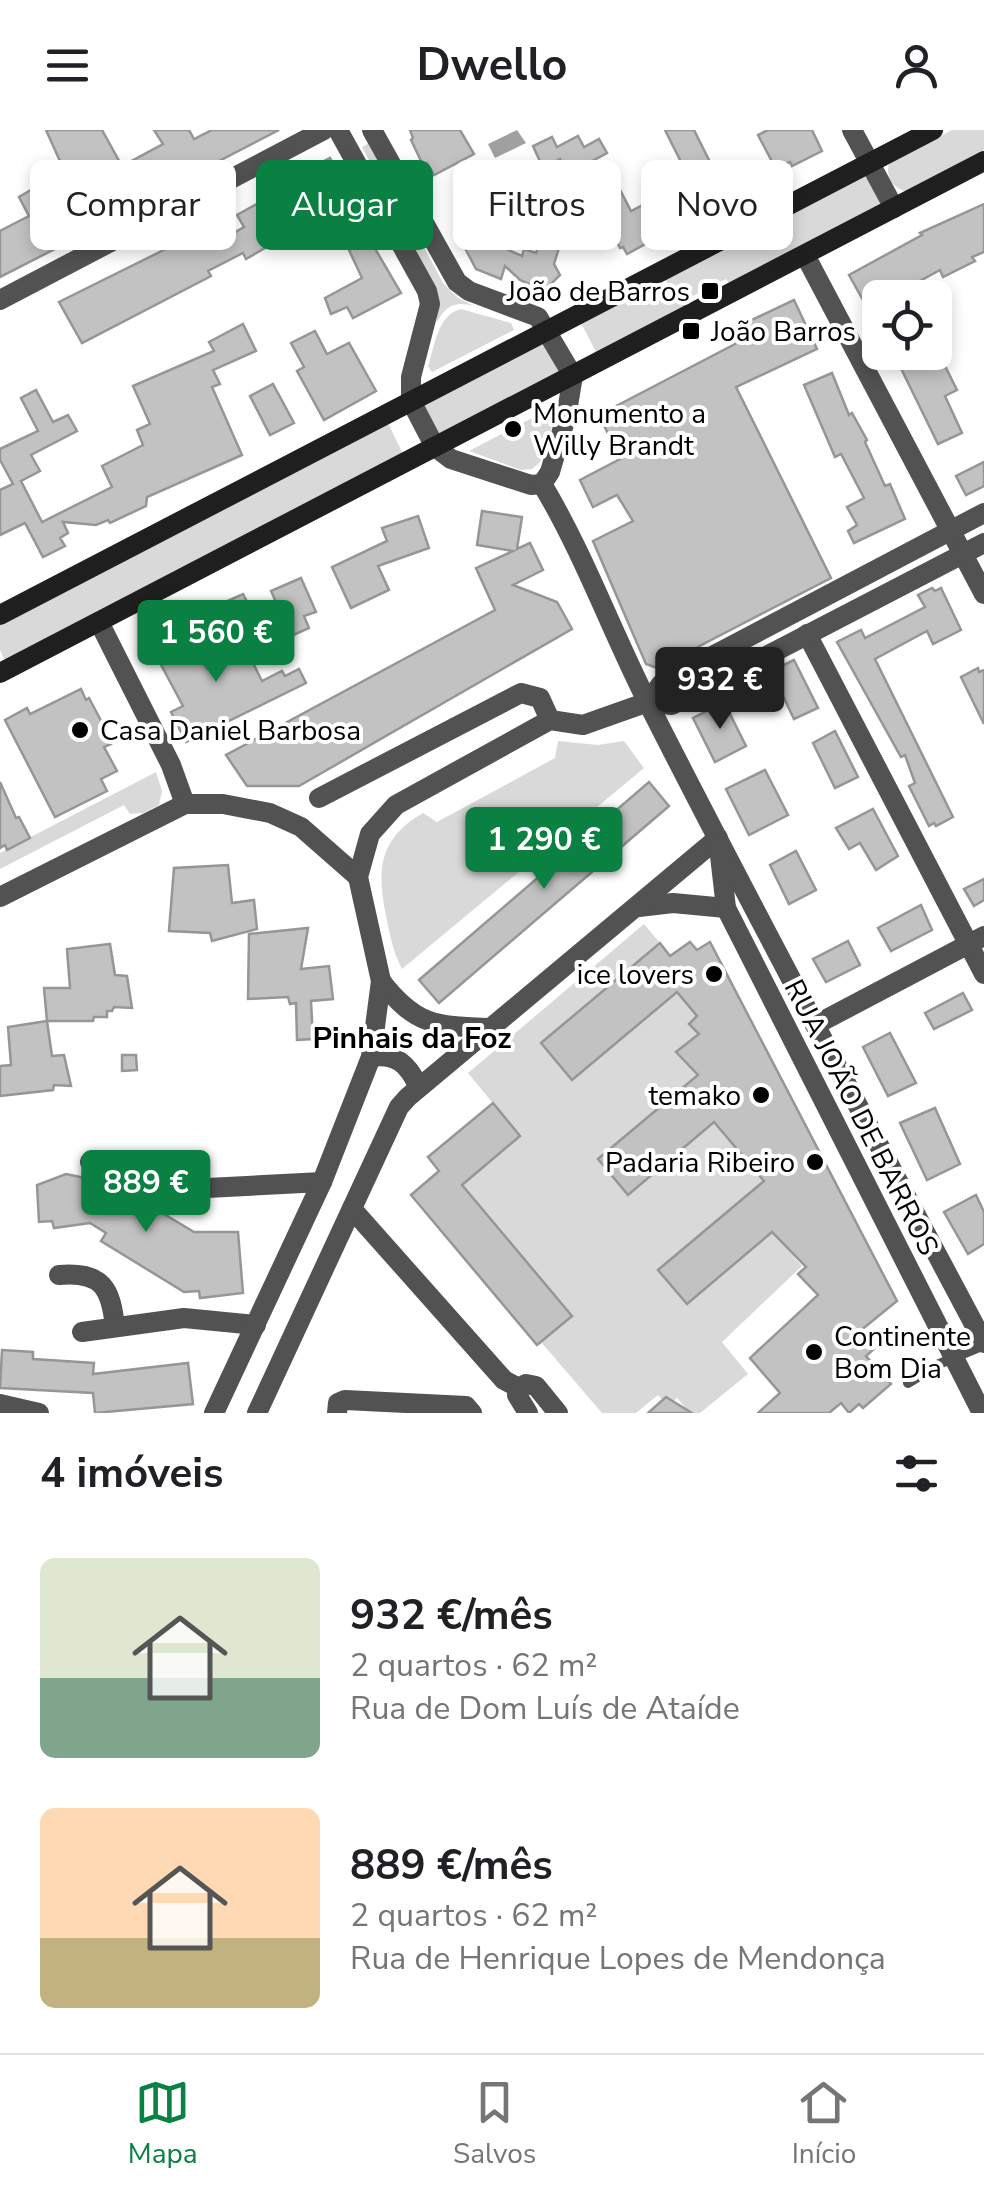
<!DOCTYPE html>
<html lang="pt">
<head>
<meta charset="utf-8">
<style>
	:root { --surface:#fff; --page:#f6f6f6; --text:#202124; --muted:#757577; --line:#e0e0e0; --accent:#0b8043 }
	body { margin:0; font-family:"Nunito Sans",sans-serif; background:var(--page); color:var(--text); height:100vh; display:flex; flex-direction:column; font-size:38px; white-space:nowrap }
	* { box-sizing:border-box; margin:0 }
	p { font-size:32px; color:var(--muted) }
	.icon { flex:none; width:55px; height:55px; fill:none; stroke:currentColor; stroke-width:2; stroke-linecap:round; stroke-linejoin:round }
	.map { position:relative; height:1283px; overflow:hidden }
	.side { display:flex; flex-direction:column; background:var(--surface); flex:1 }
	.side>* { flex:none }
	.hud { position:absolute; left:30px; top:30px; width:925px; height:90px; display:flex; gap:20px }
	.fabs { position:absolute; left:862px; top:150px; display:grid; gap:20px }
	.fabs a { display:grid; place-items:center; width:90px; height:90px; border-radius:15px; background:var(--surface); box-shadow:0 5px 15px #0003; font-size:50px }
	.price { position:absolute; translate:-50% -85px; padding:0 22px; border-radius:10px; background:var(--accent); color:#fff; font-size:32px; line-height:65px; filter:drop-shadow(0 2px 5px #0008) }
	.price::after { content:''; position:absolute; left:50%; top:60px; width:30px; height:22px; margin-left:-15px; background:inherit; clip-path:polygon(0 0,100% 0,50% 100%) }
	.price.current { background:#222; color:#fff }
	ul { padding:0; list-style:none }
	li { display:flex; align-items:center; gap:30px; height:250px; padding:0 40px }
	li span { display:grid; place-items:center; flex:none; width:280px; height:200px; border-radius:15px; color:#555 }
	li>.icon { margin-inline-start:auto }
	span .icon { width:120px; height:120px; fill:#fffc; stroke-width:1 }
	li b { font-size:42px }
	h2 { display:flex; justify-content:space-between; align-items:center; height:120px; padding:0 40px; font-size:42px }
	.tag { padding:0 35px; border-radius:15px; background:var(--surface); box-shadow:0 5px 15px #0003; font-size:35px; line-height:90px }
	.tag.current { background:var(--accent); color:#fff }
	header { display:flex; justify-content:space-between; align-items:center; height:130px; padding:0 40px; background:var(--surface); font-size:45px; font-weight:700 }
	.tab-bar { display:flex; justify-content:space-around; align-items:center; height:140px; border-top:2px solid var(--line); background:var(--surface); font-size:28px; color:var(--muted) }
	.tab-bar a { display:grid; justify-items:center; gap:5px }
	.tab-bar .current { color:var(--accent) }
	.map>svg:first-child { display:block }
</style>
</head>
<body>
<header><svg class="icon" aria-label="menu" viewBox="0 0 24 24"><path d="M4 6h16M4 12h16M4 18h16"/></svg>Dwello<svg class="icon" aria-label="person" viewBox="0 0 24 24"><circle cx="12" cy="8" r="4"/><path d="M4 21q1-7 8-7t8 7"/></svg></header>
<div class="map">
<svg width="984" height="1283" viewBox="0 0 984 1283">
	<rect width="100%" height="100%" fill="#fff"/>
	<g fill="#d9d9d9">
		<path d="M952 0H984V20L906 61C893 59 885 46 889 33Z"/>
		<path d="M369 13 443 153 458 168 474 176C456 171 446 175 437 192L435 157 362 17Z"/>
		<path d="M866 44 880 74 730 155 726 149 689 168 687 170 690 176 597 224 581 193 624 170 628 176 668 155 665 149Z"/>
		<path d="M461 179 511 193 514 200 432 242 428 236C435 216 437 185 461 179Z"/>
		<path d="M544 212 559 243 440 305 424 274Z"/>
		<path d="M557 275 558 279 540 332 532 339 521 340 469 321Z"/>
		<path d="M388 293 403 324 5 531 0 520V495Z"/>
		<path d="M215 482 233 517 213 528 195 493Z"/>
		<path d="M558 611 598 615 624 611 644 638 402 839C393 822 390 805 386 786 377 740 378 709 423 683L437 692 555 628Z"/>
		<path d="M156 642 162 661 159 675 143 683 130 684 124 675 0 739V723Z"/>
		<path d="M644 794 660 813 541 913 572 950 677 862 697 886 689 894 699 904 676 922 698 945 599 1028 629 1064 714 992 764 1051 658 1140 686 1174 772 1102 802 1136 722 1212 748 1244 700 1283H690L677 1268 668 1276 658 1265 636 1283H602L541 1212 572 1185 462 1055 520 1006 468 943Z"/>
	</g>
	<g fill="#a0a0a0">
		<path d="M517 0 526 13 495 28 488 14Z"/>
		<path d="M560 38 575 66 557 76 542 48Z"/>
	</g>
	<g fill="#c2c2c2" stroke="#969696" stroke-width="2.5">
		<path d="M46 0H102L122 36 163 14 154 0H189L194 9 212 0H279L198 42 202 48 186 57 184 53 0 147V101L29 86 19 67 31 60 44 85 77 69Z"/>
		<path d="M410 0H460L474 24 434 45 427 33 423 35 411 10 413 8Z"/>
		<path d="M665 0H694L729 70 707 80 694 55 680 61 672 44 684 38Z"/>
		<path d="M768 0H812L822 21 792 36 790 32 776 39 758 5Z"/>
		<path d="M578 6 584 17 599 9 607 23 568 44 560 29 543 38 533 16 552 7 557 17Z"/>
		<path d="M330 28 342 49 335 53 351 83 318 100 291 48Z"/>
		<path d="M597 47 616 52 631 81 666 63 677 84 672 86 676 93 669 96 671 100 627 124 623 117 620 118 611 100 598 98 595 94 596 83 606 75Z"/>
		<path d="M264 70 284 107 246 129 243 123 208 141 211 146 82 213 59 172 210 97 218 112 244 97 237 85Z"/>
		<path d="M498 70 509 91 479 107 522 126 524 119 536 123 540 112 559 118 554 134 560 145 544 161 520 150 505 136 501 149 476 139 466 120 467 113 456 92Z"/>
		<path d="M984 74V122L972 127 975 131 943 147 940 140 889 168H880V172L868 179 849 145 922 105 920 103Z"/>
		<path d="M370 110 401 163 353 188 347 177 331 184 325 168 362 148 349 120Z"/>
		<path d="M794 170 817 219 736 257 831 448 657 538 646 534 593 411 633 391 617 365 593 377 580 350 620 329 599 285 735 214 728 201Z"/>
		<path d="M243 194 256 221 213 240 220 254 212 257 242 325 147 367 146 376 110 393 108 390 96 395 63 392 68 403 60 408 65 416 43 427 25 393 0 405V360L13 354 0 330V319L38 301 21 268 36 260 53 292 68 285 77 301 31 325 40 341 21 351 42 392 112 357 102 336 143 315 137 300 150 294 133 256 214 221 209 212Z"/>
		<path d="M315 201 327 224 349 213 376 261 324 290 297 241 304 237 291 213Z"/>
		<path d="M893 222H938L957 260 945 266 962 303 938 314Z"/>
		<path d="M832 243 849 285 852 283 867 310 865 312 885 356 890 354 905 389 854 413 848 401 857 395 847 377 864 368 841 324 835 327 804 255Z"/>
		<path d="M273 254 294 293 270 305 250 266Z"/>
		<path d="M984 332V356L966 365 956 346Z"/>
		<path d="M482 381 522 387 517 419 530 413 543 440 513 455 557 472 572 499 299 656H247L226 625 495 480 476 438 513 421 477 415Z"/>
		<path d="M418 386 429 418 378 436 389 460 351 478 332 437 387 411 382 398Z"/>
		<path d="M301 448 316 482 304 486 309 498 291 506 271 461Z"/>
		<path d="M932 458 935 461 941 458 961 500 933 514 927 501 875 529 953 687 936 696 934 693 929 696 909 656 915 653 905 625 901 627 837 512 861 500 865 508 925 477 918 465Z"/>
		<path d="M243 464 262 500 241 511 225 480V472Z"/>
		<path d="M184 498 207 539 246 519 262 551 282 541 285 546 299 539 306 553 186 612 171 582 183 576 151 516Z"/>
		<path d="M794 530 818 578 794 589 771 541Z"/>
		<path d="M978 538 979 542 984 540V594L961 547Z"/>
		<path d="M81 559 86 570 89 568 106 600 111 614 104 617 117 641 101 649 107 661 55 687 5 590 27 578 30 584Z"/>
		<path d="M724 572 746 616 715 632 693 588Z"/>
		<path d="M835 601 858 647 835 658 813 613Z"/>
		<path d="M765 640 788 685 749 705 726 659Z"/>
		<path d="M0 652 16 688 19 687 30 708 7 720 5 715 0 718Z"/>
		<path d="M649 652 669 676 439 873 419 850Z"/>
		<path d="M873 679 898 726 876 740 860 713 849 719 836 698Z"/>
		<path d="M796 721 816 760 789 774 770 735Z"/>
		<path d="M228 735 232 773 254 770 257 799 212 811 210 803 169 801 174 738Z"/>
		<path d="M984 749V770L974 776 964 759Z"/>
		<path d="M921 775 932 800 891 821 878 798Z"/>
		<path d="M308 798 301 839 329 836 333 869 311 871 313 909 297 910 296 873 290 874 288 867 248 869 249 804Z"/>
		<path d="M848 811 860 835 826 852 813 829Z"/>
		<path d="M690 812 697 820 710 812 897 1171 860 1201 875 1218 866 1226 891 1254 863 1278 859 1274 849 1283 841 1273 829 1283H758L780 1263 750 1228 818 1165 798 1144 806 1137 772 1102 687 1174 658 1140 764 1051 714 992 628 1065 598 1029 698 945 676 922 699 904 689 894 697 886 677 862 572 950 541 913 660 813 670 826Z"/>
		<path d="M110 814 115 845 127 846 132 878 114 877 112 881H107V887H94L93 891H47L44 858H70L67 819Z"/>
		<path d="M963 863 972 880 934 899 925 883Z"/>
		<path d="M47 891 52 926 64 925 71 956 54 955 53 960 0 966V936L11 935 8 897Z"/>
		<path d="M890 903 916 953 888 966 863 917Z"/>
		<path d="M122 925H136L137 940 122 941Z"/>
		<path d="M493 973 520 1006 462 1055 572 1186 537 1215 411 1065 439 1041 428 1027Z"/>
		<path d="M935 978 960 1034 927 1050 900 993Z"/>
		<path d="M66 1044 114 1054 194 1102H238L243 1163 200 1168 199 1161 184 1162 101 1111 106 1103 90 1093 54 1098 52 1091 39 1092 37 1055Z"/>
		<path d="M976 1065 984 1082V1114L968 1124 944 1082Z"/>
		<path d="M2 1220 33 1222V1229L94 1233 93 1244 188 1233 193 1274 95 1283 93 1263 0 1258Z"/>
		<path d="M666 1267 692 1283H648Z"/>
	</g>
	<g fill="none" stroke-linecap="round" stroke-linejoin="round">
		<path stroke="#525252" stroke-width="10" d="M908 1253 939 1234 984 1215"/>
		<g stroke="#525252" stroke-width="20">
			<path d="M852 0 894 78"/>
			<path d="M805 125 984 464"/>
			<path d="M0 170 324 0"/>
			<path d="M99 492 171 635 185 674"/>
			<path d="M807 504 984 844"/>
			<path d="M648 572 661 554 678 544 984 383"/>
			<path d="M648 572 672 575 984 413"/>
			<path d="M319 668 521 563 540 568 550 590"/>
			<path d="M0 767 185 674H223L270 683 301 697 358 747"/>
			<path d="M639 777 673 773 726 778"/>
			<path d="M381 851C415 895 435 896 487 898"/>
			<path d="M815 895 984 806"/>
			<path d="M371 927C396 923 408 934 418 956"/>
			<path d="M90 1032 106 1034 168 1060 322 1052"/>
			<path d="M352 1079 504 1250 519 1258"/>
			<path d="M59 1145C103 1141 111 1159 115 1197"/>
			<path d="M82 1202 184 1188 256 1195"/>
			<path d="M0 1274 39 1283"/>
			<path d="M214 1283 322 1052 371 927 381 851 358 747 370 704 396 675 550 590 583 595 648 572"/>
			<path d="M257 1283 399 977 408 967 718 708"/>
			<path d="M337 1283 338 1273 345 1270 466 1276 472 1283"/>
			<path d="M528 1283 517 1265 519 1258 526 1254 536 1256 558 1283"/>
		</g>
		<g stroke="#525252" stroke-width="20">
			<path d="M338 0 427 161 430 174 411 247V271L435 317 451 329 531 355 542 354"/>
			<path d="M372 0 457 152 469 161 538 187 573 246 566 287 550 342 542 354"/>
			<path d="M542 354C584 424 611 500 648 573 757 788 871 1000 984 1213"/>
			<path d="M719 717 726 778 982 1283"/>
		</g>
		<g stroke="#1f1f1f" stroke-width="20">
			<path d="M0 485 933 0"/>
			<path d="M0 543 984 31"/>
		</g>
	</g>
	<g fill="#000" stroke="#fff" stroke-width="4">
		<rect x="700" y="151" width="20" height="20" rx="5"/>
		<rect x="681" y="191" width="20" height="20" rx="5"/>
		<circle cx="513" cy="299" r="10"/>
		<circle cx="80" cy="600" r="10"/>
		<circle cx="714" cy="844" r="10"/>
		<circle cx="761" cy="965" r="10"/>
		<circle cx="815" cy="1032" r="10"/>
		<circle cx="814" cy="1222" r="10"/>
	</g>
	<g text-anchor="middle" stroke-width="8" stroke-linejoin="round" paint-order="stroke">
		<g font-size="28" fill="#000" stroke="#fff" text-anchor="end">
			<text x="690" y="171">João de Barros</text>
			<text x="711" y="211" text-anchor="start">João Barros</text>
			<text x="533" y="293" text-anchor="start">Monumento a<tspan x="533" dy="32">Willy Brandt</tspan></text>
			<text x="100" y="610" text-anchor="start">Casa Daniel Barbosa</text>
			<text x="694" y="854">ice lovers</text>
			<text x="741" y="975">temako</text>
			<text x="795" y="1042">Padaria Ribeiro</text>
			<text x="834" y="1216" text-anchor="start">Continente<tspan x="834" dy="32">Bom Dia</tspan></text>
		</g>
		<g font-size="28" fill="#000" stroke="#fff">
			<text transform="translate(862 987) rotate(63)" y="10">RUA JOÃO DE BARROS</text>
		</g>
		<g font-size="30" font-weight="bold" fill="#000" stroke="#fff">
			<text x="412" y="918">Pinhais da Foz</text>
		</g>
	</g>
</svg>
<div class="fabs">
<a><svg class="icon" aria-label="locate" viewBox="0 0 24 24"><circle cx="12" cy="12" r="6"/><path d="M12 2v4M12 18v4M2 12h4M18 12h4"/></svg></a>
</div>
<b class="price" style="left:216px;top:555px">1 560 €</b>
<b class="price current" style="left:720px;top:602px">932 €</b>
<b class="price" style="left:544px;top:762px">1 290 €</b>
<b class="price" style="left:146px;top:1105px">889 €</b>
<div class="hud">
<a class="tag">Comprar</a>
<a class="tag current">Alugar</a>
<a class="tag">Filtros</a>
<a class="tag">Novo</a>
</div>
</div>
<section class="side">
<h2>4 imóveis<svg class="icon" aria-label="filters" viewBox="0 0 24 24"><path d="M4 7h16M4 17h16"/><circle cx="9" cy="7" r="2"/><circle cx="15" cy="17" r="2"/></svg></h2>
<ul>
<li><span style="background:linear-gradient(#dfe7d0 60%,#7fa58c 0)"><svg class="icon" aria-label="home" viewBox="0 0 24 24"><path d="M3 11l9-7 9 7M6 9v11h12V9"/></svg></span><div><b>932 €/mês</b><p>2 quartos · 62 m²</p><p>Rua de Dom Luís de Ataíde</p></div></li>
<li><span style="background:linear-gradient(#ffd9b3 65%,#c2b280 0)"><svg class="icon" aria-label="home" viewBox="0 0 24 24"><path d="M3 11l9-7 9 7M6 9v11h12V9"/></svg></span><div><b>889 €/mês</b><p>2 quartos · 62 m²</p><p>Rua de Henrique Lopes de Mendonça</p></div></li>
</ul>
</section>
<nav class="tab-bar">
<a class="current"><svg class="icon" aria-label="map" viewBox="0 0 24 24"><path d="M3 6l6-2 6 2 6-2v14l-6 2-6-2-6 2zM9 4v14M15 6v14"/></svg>Mapa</a>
<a><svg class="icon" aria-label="saved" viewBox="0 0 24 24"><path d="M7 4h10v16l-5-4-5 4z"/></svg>Salvos</a>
<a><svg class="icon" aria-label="home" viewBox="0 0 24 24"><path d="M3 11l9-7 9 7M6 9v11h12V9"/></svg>Início</a>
</nav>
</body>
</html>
